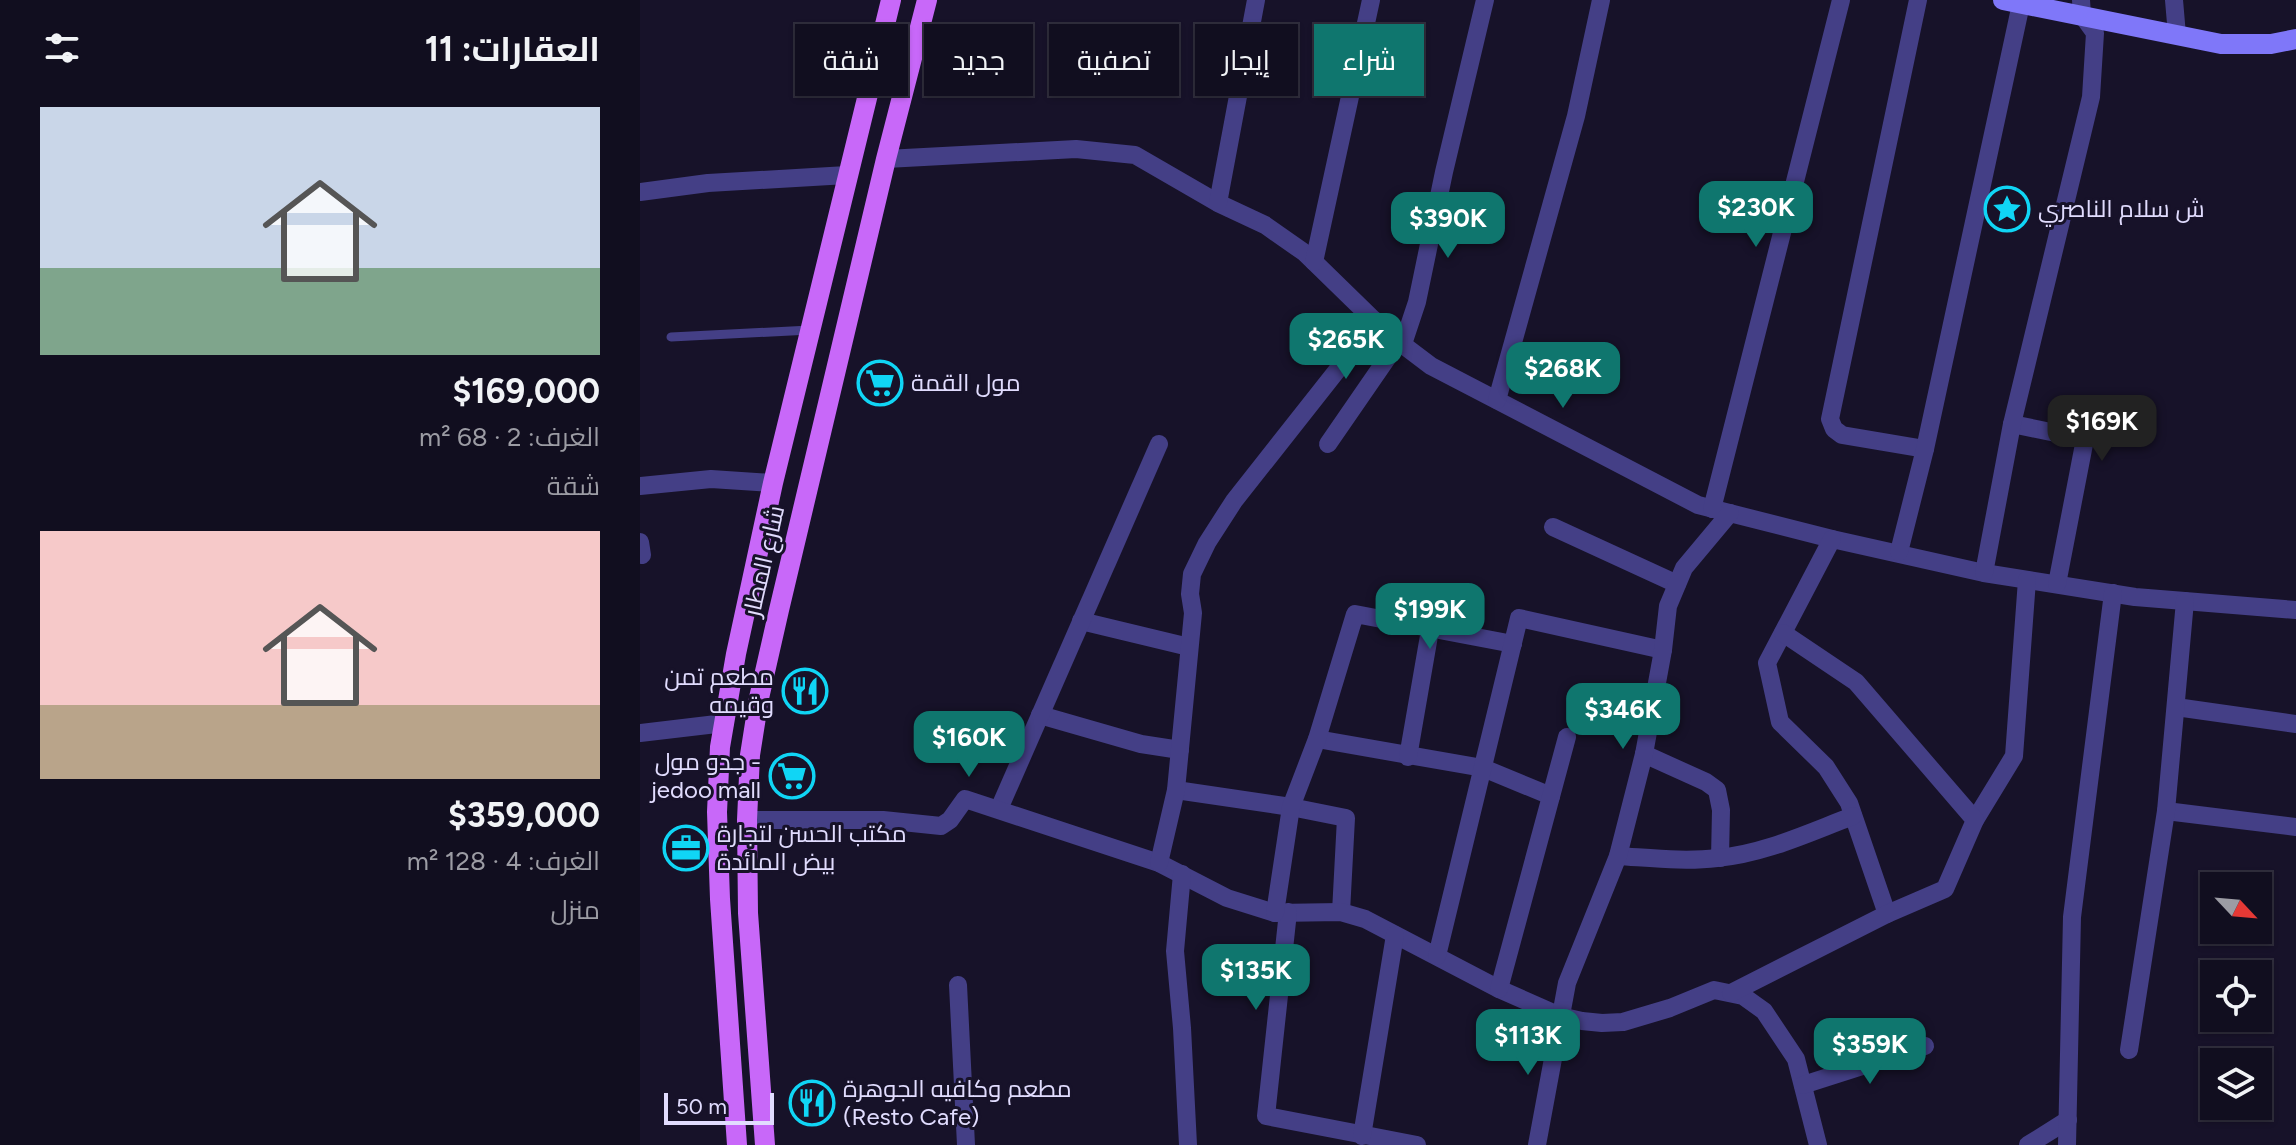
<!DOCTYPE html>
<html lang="ar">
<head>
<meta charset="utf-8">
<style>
	:root { --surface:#110e1f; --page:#1e1c2c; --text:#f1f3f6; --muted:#9c9ca4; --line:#302e3d; --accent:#0f766e }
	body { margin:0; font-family:Figtree,Cairo,sans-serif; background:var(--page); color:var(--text); direction:rtl; height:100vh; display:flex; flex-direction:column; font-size:30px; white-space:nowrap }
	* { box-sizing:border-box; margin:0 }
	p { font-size:26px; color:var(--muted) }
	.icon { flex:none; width:44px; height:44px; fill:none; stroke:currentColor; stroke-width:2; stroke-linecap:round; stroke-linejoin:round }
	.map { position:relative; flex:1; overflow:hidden; direction:ltr }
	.drawer { display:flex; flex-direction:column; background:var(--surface); width:640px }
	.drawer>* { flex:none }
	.top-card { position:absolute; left:24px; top:24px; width:760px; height:72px; direction:rtl; display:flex; gap:16px }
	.needle { width:52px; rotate:116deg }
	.buttons { position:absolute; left:1560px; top:872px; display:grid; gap:16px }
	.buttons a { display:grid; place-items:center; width:72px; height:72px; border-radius:0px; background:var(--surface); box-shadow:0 2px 6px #0004,0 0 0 2px var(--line); font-size:40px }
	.scale { position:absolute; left:24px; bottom:20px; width:110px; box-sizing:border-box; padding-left:8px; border:4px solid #e1dcfe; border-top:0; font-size:22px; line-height:28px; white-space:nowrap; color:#e1dcfe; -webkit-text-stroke:6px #171229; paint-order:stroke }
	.price { position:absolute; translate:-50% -68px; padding:0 18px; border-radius:16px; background:var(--accent); color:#fff; font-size:26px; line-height:52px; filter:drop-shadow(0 2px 4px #0008) }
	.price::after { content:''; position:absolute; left:50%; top:48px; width:24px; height:18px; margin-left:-12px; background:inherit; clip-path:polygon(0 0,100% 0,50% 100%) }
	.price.active { background:#222; color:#fff }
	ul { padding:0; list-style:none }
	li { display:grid; align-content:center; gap:16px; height:424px; padding:0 40px }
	li span { display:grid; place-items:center; height:248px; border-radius:0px; color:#555 }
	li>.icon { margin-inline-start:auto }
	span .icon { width:144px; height:144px; fill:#fffc; stroke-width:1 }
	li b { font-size:34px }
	h2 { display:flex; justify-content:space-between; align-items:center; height:96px; padding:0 40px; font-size:34px }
	.pill { padding:0 28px; border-radius:0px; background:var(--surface); box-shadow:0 2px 6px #0004,0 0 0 2px var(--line); font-size:28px; line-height:72px }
	.pill.active { background:var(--accent); color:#fff }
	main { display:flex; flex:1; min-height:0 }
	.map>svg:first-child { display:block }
</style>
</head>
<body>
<main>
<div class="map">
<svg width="1656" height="1145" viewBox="0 0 1656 1145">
	<rect width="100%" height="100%" fill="#171229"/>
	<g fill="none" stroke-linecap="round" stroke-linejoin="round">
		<path stroke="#443f86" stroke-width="9" d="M31 337 170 330"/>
		<g stroke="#443f86" stroke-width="18">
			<path d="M1278 0 1190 419 1194 429 1202 435 1285 449"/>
			<path d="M1534 0 1537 35"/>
			<path d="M246 159 436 149 495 155 578 203 625 225 665 253 746 332 791 366 1058 505 1192 539 1344 573 1495 597 1656 610"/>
			<path d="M0 192 68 183 207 175"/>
			<path d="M578 203 616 0"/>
			<path d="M674 262 731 0"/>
			<path d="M763 344 777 302 804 172 845 0"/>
			<path d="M857 400 936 116 961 0"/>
			<path d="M1372 424 1445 439 1417 584"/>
			<path d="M688 444 759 341"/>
			<path d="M0 486 71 479 133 483"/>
			<path d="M1072 509 1201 0"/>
			<path d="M913 527 1037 584"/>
			<path d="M1192 539 1127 663 1140 722 1186 767 1209 803 1247 914"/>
			<path d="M0 542 2 555"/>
			<path d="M1259 552 1285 449 1381 4"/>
			<path d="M1344 573 1372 424 1451 97 1455 33 1442 15 1441 0"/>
			<path d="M441 621 549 647"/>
			<path d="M1536 707 1656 724"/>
			<path d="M400 715 501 744 540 750"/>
			<path d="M0 733 85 723"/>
			<path d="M677 739 843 768 911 796"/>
			<path d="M1004 754 1066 782 1077 790 1081 810 1080 858"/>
			<path d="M768 757 790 630"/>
			<path d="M536 790 651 807 706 818 701 912"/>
			<path d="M359 809 519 444"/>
			<path d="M1526 811 1656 827"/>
			<path d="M107 820H243L301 826 310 820 325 799 519 863 587 898 635 913 701 912 725 919 859 989 920 1016 942 1021 962 1023 983 1022 1030 1008 1074 990 1103 996 1124 1011 1156 1059 1178 1145"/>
			<path d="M1335 820 1374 756 1387 580"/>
			<path d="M978 856C1011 858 1045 862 1077 858 1124 854 1170 832 1213 816"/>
			<path d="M519 863 536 790 553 613 550 594 552 574 567 543 594 501 736 321"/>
			<path d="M542 874 535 951 542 1028 548 1145"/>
			<path d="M648 912 626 1116 777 1145"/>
			<path d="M635 913 651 807 677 739 715 614 873 644"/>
			<path d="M797 956 879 618 1023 650"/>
			<path d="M318 985 326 1145"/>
			<path d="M859 989 927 737"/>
			<path d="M1091 993 1247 914 1305 889 1335 820 1216 682 1143 633"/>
			<path d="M1489 1050 1526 811 1545 601"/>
			<path d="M1163 1085 1285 1046"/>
			<path d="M722 1136 755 935"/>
			<path d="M897 1145 927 983 978 856 1004 754 1023 650 1028 606 1044 568 1090 513"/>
			<path d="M1388 1145 1428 1120"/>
			<path d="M1427 1145 1432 917 1473 593"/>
		</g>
		<path stroke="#7f77f9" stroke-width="20" d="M1363 0 1581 44H1631L1656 39"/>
		<g stroke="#c868f9" stroke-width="20">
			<path d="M97 1145 80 899 77 812 80 747 96 654 133 483 251 0"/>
			<path d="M125 1145 108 913 107 820 110 755 119 698 139 610 246 159 287 0"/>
		</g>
	</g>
	<defs>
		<g id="sight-ring" transform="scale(2.3)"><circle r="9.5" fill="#171229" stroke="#10d5f5" stroke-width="1.5"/><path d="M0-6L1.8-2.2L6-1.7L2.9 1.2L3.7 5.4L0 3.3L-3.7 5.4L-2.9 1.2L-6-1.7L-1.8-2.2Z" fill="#10d5f5"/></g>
		<g id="supermarket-ring" transform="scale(2.3)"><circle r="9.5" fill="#171229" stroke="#10d5f5" stroke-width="1.5"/><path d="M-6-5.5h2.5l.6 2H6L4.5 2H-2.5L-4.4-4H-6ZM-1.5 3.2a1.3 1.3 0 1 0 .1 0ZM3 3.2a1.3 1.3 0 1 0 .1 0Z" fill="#10d5f5"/></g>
		<g id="restaurant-ring" transform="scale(2.3)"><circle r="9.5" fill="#171229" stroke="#10d5f5" stroke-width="1.5"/><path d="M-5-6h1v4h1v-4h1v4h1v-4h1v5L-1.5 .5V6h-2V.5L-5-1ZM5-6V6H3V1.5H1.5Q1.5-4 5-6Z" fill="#10d5f5"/></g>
		<g id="office-ring" transform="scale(2.3)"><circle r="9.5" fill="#171229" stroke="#10d5f5" stroke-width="1.5"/><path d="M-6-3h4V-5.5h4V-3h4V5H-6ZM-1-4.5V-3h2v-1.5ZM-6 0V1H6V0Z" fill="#10d5f5"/></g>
	</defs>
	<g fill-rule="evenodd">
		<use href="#sight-ring" x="1367" y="209"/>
		<use href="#supermarket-ring" x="240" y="383"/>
		<use href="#restaurant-ring" x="165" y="691"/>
		<use href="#supermarket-ring" x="152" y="776"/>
		<use href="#office-ring" x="46" y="848"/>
		<use href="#restaurant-ring" x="172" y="1103"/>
	</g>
	<g text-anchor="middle" stroke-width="6" stroke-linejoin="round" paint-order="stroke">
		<g font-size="24" fill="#e1dcfe" stroke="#171229" text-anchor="start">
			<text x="1398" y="217">ش سلام الناصري</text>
			<text x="271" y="391">مول القمة</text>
			<text x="134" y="685" text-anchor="end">مطعم تمن<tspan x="134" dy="28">وقيمه</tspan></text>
			<text x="121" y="770" text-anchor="end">جدو مول -<tspan x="121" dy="28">jedoo mall</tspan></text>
			<text x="77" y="842">مكتب الحسن لتجارة<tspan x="77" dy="28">بيض المائدة</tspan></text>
			<text x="203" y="1097">مطعم وكافيه الجوهرة<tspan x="203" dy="28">(Resto Cafe)</tspan></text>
		</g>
		<g font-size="24" fill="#e1dcfe" stroke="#171229">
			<text transform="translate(124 561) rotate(-77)" y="8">شارع المطار</text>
		</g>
	</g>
</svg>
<div class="buttons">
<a><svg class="needle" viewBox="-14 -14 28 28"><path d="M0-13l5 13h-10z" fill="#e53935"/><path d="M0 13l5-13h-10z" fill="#9c9ca4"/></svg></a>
<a><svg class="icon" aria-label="locate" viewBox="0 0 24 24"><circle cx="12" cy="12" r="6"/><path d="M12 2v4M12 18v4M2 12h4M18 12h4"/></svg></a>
<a><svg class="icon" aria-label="layers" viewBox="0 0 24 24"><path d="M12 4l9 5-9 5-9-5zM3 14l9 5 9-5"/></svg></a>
</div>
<div class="scale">50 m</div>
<b class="price" style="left:1116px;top:249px">$230K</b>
<b class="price" style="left:808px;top:260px">$390K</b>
<b class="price" style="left:706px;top:381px">$265K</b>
<b class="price" style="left:923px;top:410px">$268K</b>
<b class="price active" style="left:1462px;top:463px">$169K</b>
<b class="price" style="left:790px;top:651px">$199K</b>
<b class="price" style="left:983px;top:751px">$346K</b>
<b class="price" style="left:329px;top:779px">$160K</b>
<b class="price" style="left:616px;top:1012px">$135K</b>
<b class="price" style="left:888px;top:1077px">$113K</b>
<b class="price" style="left:1230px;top:1086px">$359K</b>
<div class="top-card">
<a class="pill active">شراء</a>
<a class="pill">إيجار</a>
<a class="pill">تصفية</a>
<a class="pill">جديد</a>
<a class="pill">شقة</a>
</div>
</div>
<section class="drawer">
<h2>العقارات: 11<svg class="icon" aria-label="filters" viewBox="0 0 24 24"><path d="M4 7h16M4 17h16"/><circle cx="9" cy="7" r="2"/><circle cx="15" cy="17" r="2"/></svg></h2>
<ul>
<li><span style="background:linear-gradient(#c9d6e8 65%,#7fa58c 0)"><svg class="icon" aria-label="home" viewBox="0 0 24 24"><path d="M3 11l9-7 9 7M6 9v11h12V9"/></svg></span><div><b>$169,000</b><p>الغرف: 2 · 68 m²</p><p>شقة</p></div></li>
<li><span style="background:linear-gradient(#f6c9c9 70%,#b9a48a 0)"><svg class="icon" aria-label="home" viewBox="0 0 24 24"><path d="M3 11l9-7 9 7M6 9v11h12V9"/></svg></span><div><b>$359,000</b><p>الغرف: 4 · 128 m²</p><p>منزل</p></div></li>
</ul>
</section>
</main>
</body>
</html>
